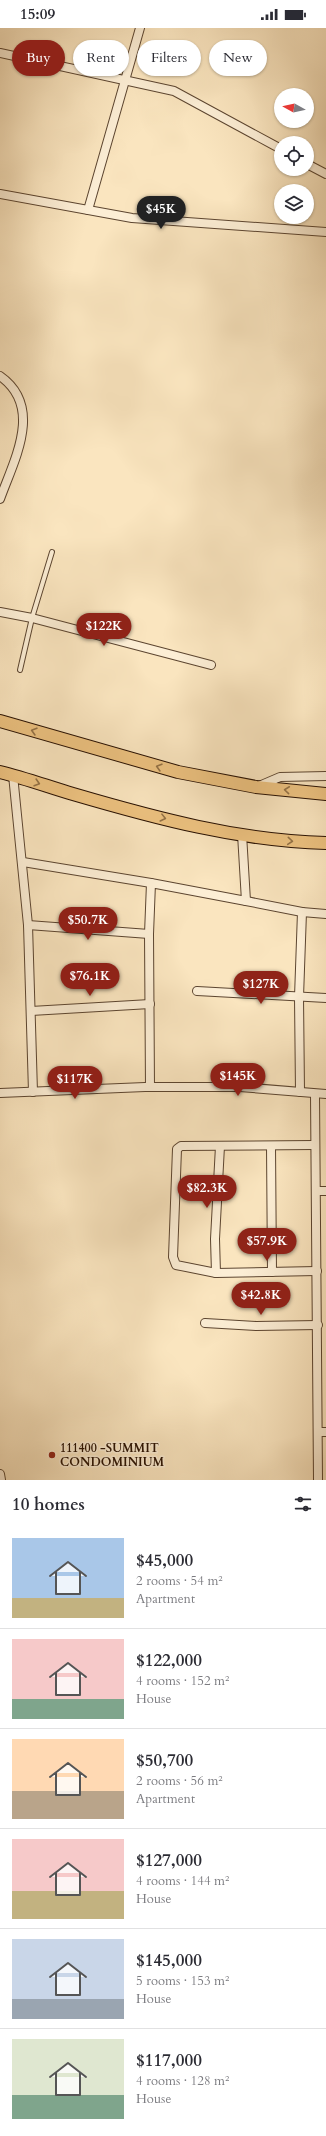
<!DOCTYPE html>
<html lang="en">
<head>
<meta charset="utf-8">
<style>
	:root { --surface:#fff; --page:#f7f7f7; --text:#2b2b33; --muted:#7c7c81; --line:#e1e1e2; --accent:#8f2418 }
	body { margin:0; font-family:Cardo,serif; background:var(--page); color:var(--text); height:100vh; display:flex; flex-direction:column; font-size:15px; white-space:nowrap }
	* { box-sizing:border-box; margin:0 }
	p { font-size:13px; color:var(--muted) }
	.icon { flex:none; width:22px; height:22px; fill:none; stroke:currentColor; stroke-width:2; stroke-linecap:round; stroke-linejoin:round }
	.map { position:relative; height:1452px; overflow:hidden }
	.drawer { display:flex; flex-direction:column; background:var(--surface); flex:1 }
	.drawer>* { flex:none }
	.guide { position:absolute; left:12px; top:12px; width:302px; height:36px; display:flex; gap:8px }
	.needle { width:26px; rotate:278deg }
	.buttons { position:absolute; left:274px; top:60px; display:grid; gap:8px }
	.buttons a { display:grid; place-items:center; width:40px; height:40px; border-radius:50%; background:var(--surface); box-shadow:0 1px 3px #0004; font-size:20px }
	.price { position:absolute; translate:-50% -34px; padding:0 9px; border-radius:14px; background:var(--accent); color:#fff; font-size:13px; line-height:26px; filter:drop-shadow(0 1px 2px #0008) }
	.price::after { content:''; position:absolute; left:50%; top:24px; width:12px; height:9px; margin-left:-6px; background:inherit; clip-path:polygon(0 0,100% 0,50% 100%) }
	.price.current { background:#222; color:#fff }
	ul { padding:0; list-style:none }
	li { display:flex; align-items:center; gap:12px; height:100px; padding:0 12px }
	li+li { border-top:1px solid var(--line) }
	li span { display:grid; place-items:center; flex:none; width:112px; height:80px; border-radius:0px; color:#555 }
	li>.icon { margin-inline-start:auto }
	span .icon { width:48px; height:48px; fill:#fffc; stroke-width:1 }
	li b { font-size:17px }
	h2 { display:flex; justify-content:space-between; align-items:center; height:48px; padding:0 12px; font-size:17px }
	.chip { padding:0 14px; border-radius:18px; background:var(--surface); box-shadow:0 1px 3px #0004; font-size:14px; line-height:36px }
	.chip.current { background:var(--accent); color:#fff }
	.status { display:flex; justify-content:space-between; align-items:center; height:28px; padding:0 20px; background:var(--surface); direction:ltr }
	.status svg { height:11px; fill:currentColor }
	.map>svg:first-child { display:block }
</style>
</head>
<body>
<div class="status"><b>15:09</b><svg viewBox="0 0 49 12"><path d="M0 12V9h3v3zM5 12V6h3v6zM10 12V3h3v9zM15 12V0h3v12zM26 1h20v11H26zM47 4h2v5h-2z"/></svg></div>
<div class="map">
<svg width="326" height="1452" viewBox="0 0 326 1452">
	<rect width="100%" height="100%" fill="#fae5bf"/>
	<filter id="stains"><feTurbulence type="fractalNoise" baseFrequency=".005" numOctaves="4"/><feColorMatrix values="0 0 0 0 .2 0 0 0 0 .09 0 0 0 0 .02 0 0 0 .5 -.17"/></filter>
	<radialGradient id="worn" r=".72"><stop offset=".6" stop-color="#630" stop-opacity="0"/><stop offset="1" stop-color="#630" stop-opacity=".3"/></radialGradient>
	<g fill="none" stroke-linecap="round" stroke-linejoin="round">
		<g stroke="#5c4530" stroke-width="6">
			<path id="service" d="M20 642 32 590 52 524"/>
		</g>
		<g stroke="#5c4530" stroke-width="10">
			<g id="minor">
				<path d="M0 25 174 63 281 121"/>
				<path d="M307 136 326 146"/>
				<path d="M0 166 132 190 326 204"/>
				<path d="M88 182 140 0"/>
				<path d="M0 348C44 379 14 432 0 471"/>
				<path d="M0 584 32 590 211 637"/>
				<path d="M13 747 28 897 33 1064"/>
				<path d="M259 758 280 749 326 748"/>
				<path d="M23 834 151 855"/>
				<path d="M246 873 302 884 299 969 300 1064"/>
				<path d="M302 884 326 886"/>
				<path d="M28 897 149 906"/>
				<path d="M197 963 326 970"/>
				<path d="M31 983 150 976"/>
				<path d="M150 1059 149 906 151 855 246 873 242 806"/>
				<path d="M0 1065 145 1059H240L326 1066"/>
				<path d="M315 1066 318 1452"/>
				<path d="M314 1117 181 1118 177 1121 173 1229 176 1237 216 1245 317 1243"/>
				<path d="M271 1118 272 1244"/>
				<path d="M317 1163H326"/>
				<path d="M216 1245 215 1211 220 1118"/>
				<path d="M205 1295 256 1298 318 1297"/>
				<path d="M318 1404H326"/>
				<path d="M0 1446 1 1452"/>
			</g>
		</g>
		<g stroke="#281000" stroke-width="14">
			<g id="primary">
				<path d="M0 693 178 744 256 759 326 766"/>
				<path d="M0 744C25 750 49 759 73 766 155 790 240 813 326 815"/>
			</g>
		</g>
		<use href="#service" stroke="#fceed5" stroke-width="4"/>
		<use href="#minor" stroke="#fceed5" stroke-width="8"/>
		<use href="#primary" stroke="#edc280" stroke-width="12"/>
	</g>
	<defs><path id="oneway-chevron" d="M-2-3.5L2.5 0L-2 3.5" fill="none" stroke-width="1.6" stroke-linecap="round" stroke-linejoin="round"/></defs>
	<g stroke="#947246">
		<use href="#oneway-chevron" transform="translate(34 703) rotate(-164)"/>
		<use href="#oneway-chevron" transform="translate(159 739) rotate(-164)"/>
		<use href="#oneway-chevron" transform="translate(37 755) rotate(17)"/>
		<use href="#oneway-chevron" transform="translate(287 762) rotate(-174)"/>
		<use href="#oneway-chevron" transform="translate(163 790) rotate(14)"/>
		<use href="#oneway-chevron" transform="translate(290 813) rotate(5)"/>
	</g>
	<circle fill="#8f2418" stroke="#fceed5" stroke-width="1.5" cx="52" cy="1427" r="4"/>
	<g text-anchor="middle" stroke-width="3" stroke-linejoin="round" paint-order="stroke">
		<g font-size="12" font-weight="bold" fill="#281000" stroke="#fceed5" text-anchor="start">
			<text x="60" y="1424">111400 -SUMMIT<tspan x="60" dy="14">CONDOMINIUM</tspan></text>
		</g>
	</g>
	<rect width="100%" height="100%" filter="url(#stains)"/>
	<rect width="100%" height="100%" fill="url(#worn)"/>
</svg>
<div class="buttons">
<a><svg class="needle" viewBox="-14 -14 28 28"><path d="M0-13l5 13h-10z" fill="#e53935"/><path d="M0 13l5-13h-10z" fill="#7c7c81"/></svg></a>
<a><svg class="icon" aria-label="locate" viewBox="0 0 24 24"><circle cx="12" cy="12" r="6"/><path d="M12 2v4M12 18v4M2 12h4M18 12h4"/></svg></a>
<a><svg class="icon" aria-label="layers" viewBox="0 0 24 24"><path d="M12 4l9 5-9 5-9-5zM3 14l9 5 9-5"/></svg></a>
</div>
<b class="price current" style="left:161px;top:202px">$45K</b>
<b class="price" style="left:104px;top:619px">$122K</b>
<b class="price" style="left:88px;top:913px">$50.7K</b>
<b class="price" style="left:90px;top:969px">$76.1K</b>
<b class="price" style="left:261px;top:977px">$127K</b>
<b class="price" style="left:238px;top:1069px">$145K</b>
<b class="price" style="left:75px;top:1072px">$117K</b>
<b class="price" style="left:207px;top:1181px">$82.3K</b>
<b class="price" style="left:267px;top:1234px">$57.9K</b>
<b class="price" style="left:261px;top:1288px">$42.8K</b>
<div class="guide">
<a class="chip current">Buy</a>
<a class="chip">Rent</a>
<a class="chip">Filters</a>
<a class="chip">New</a>
</div>
</div>
<section class="drawer">
<h2>10 homes<svg class="icon" aria-label="filters" viewBox="0 0 24 24"><path d="M4 7h16M4 17h16"/><circle cx="9" cy="7" r="2"/><circle cx="15" cy="17" r="2"/></svg></h2>
<ul>
<li><span style="background:linear-gradient(#a9c7e8 75%,#c2b280 0)"><svg class="icon" aria-label="home" viewBox="0 0 24 24"><path d="M3 11l9-7 9 7M6 9v11h12V9"/></svg></span><div><b>$45,000</b><p>2 rooms · 54 m²</p><p>Apartment</p></div></li>
<li><span style="background:linear-gradient(#f6c9c9 75%,#7fa58c 0)"><svg class="icon" aria-label="home" viewBox="0 0 24 24"><path d="M3 11l9-7 9 7M6 9v11h12V9"/></svg></span><div><b>$122,000</b><p>4 rooms · 152 m²</p><p>House</p></div></li>
<li><span style="background:linear-gradient(#ffd9b3 65%,#b9a48a 0)"><svg class="icon" aria-label="home" viewBox="0 0 24 24"><path d="M3 11l9-7 9 7M6 9v11h12V9"/></svg></span><div><b>$50,700</b><p>2 rooms · 56 m²</p><p>Apartment</p></div></li>
<li><span style="background:linear-gradient(#f6c9c9 65%,#c2b280 0)"><svg class="icon" aria-label="home" viewBox="0 0 24 24"><path d="M3 11l9-7 9 7M6 9v11h12V9"/></svg></span><div><b>$127,000</b><p>4 rooms · 144 m²</p><p>House</p></div></li>
<li><span style="background:linear-gradient(#c9d6e8 75%,#9aa5b1 0)"><svg class="icon" aria-label="home" viewBox="0 0 24 24"><path d="M3 11l9-7 9 7M6 9v11h12V9"/></svg></span><div><b>$145,000</b><p>5 rooms · 153 m²</p><p>House</p></div></li>
<li><span style="background:linear-gradient(#dfe7d0 70%,#7fa58c 0)"><svg class="icon" aria-label="home" viewBox="0 0 24 24"><path d="M3 11l9-7 9 7M6 9v11h12V9"/></svg></span><div><b>$117,000</b><p>4 rooms · 128 m²</p><p>House</p></div></li>
</ul>
</section>
</body>
</html>
